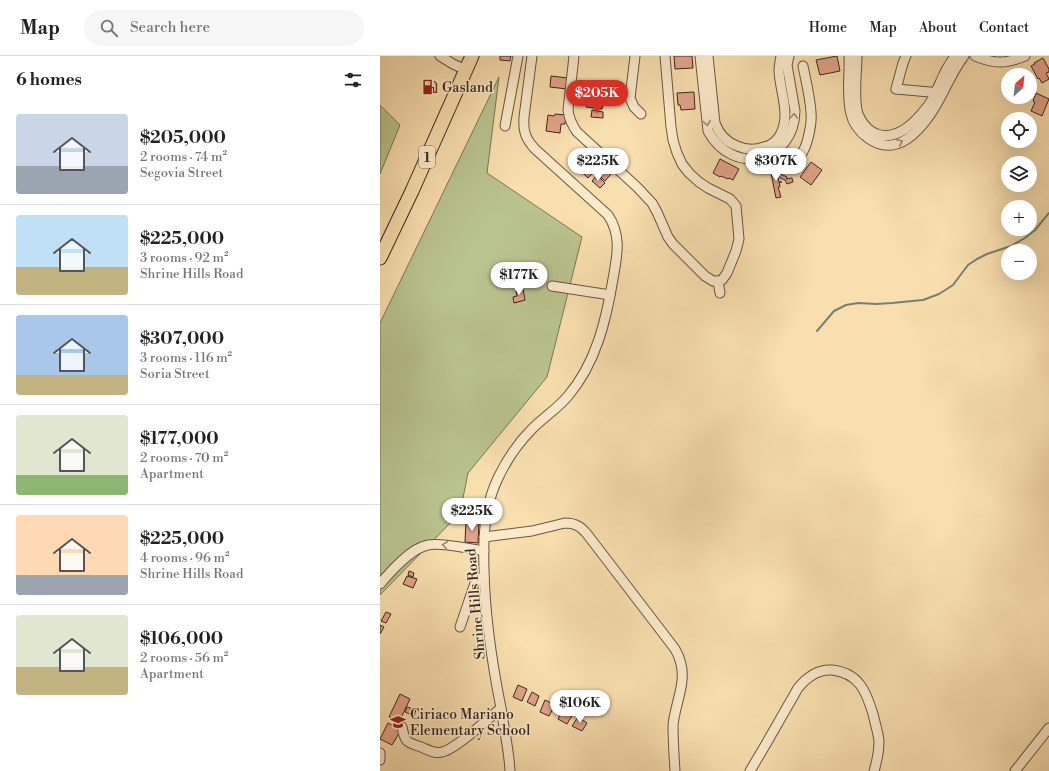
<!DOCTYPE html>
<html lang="en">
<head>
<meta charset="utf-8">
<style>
	:root { --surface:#fff; --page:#f6f6f6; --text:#222; --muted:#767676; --line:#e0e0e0; --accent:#d93025 }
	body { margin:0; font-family:"Libre Bodoni",serif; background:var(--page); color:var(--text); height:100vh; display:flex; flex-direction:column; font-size:15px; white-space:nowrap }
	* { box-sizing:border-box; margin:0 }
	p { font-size:13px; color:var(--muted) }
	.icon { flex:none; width:22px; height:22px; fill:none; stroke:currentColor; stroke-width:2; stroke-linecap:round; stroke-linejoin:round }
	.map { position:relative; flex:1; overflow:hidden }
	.drawer { display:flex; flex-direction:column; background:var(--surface); width:380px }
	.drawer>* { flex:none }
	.needle { width:26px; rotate:27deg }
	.fabs { position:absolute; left:621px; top:12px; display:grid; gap:8px }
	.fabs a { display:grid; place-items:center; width:36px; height:36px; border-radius:50%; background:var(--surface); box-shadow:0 4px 16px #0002; font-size:20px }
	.price { position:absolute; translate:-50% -34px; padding:0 9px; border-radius:14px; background:#fff; color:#222; font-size:13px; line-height:26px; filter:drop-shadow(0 1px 2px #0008) }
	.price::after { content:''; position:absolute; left:50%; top:24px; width:12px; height:9px; margin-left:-6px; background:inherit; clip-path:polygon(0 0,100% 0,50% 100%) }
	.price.active { background:var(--accent); color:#fff }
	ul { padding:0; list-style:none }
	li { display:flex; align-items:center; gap:12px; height:100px; padding:0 16px }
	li+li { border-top:1px solid var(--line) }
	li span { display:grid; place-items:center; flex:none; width:112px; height:80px; border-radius:4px; color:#555 }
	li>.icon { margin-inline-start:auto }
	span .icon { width:48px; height:48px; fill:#fffc; stroke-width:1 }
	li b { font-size:17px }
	h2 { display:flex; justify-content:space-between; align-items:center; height:48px; padding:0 16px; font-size:17px }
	header { display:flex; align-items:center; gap:24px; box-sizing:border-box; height:56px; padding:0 20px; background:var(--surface); border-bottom:1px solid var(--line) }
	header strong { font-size:19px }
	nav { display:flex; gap:22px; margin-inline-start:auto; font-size:14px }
	.search { width:280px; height:36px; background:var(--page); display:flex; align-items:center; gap:10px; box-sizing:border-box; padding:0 14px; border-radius:22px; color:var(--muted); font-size:15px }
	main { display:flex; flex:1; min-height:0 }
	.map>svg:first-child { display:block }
</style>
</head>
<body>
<header>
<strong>Map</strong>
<div class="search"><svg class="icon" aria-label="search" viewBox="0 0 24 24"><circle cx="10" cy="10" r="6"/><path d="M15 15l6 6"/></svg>Search here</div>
<nav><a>Home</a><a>Map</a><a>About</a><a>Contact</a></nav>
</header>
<main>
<section class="drawer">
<h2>6 homes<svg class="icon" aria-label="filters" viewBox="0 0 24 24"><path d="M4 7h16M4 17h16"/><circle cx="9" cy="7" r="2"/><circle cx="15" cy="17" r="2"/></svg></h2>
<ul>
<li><span style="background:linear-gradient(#c9d6e8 65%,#9aa5b1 0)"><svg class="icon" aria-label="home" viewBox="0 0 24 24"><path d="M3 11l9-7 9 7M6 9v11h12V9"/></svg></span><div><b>$205,000</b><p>2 rooms · 74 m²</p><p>Segovia Street</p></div></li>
<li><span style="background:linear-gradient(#bfe0f5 65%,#c2b280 0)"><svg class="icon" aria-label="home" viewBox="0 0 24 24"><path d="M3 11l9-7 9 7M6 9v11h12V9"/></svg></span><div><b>$225,000</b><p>3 rooms · 92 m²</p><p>Shrine Hills Road</p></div></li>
<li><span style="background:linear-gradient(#a9c7e8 75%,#c2b280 0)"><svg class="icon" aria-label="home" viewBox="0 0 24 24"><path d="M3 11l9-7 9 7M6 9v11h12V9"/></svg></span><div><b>$307,000</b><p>3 rooms · 116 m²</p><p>Soria Street</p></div></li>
<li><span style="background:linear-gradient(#dfe7d0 75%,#8fb573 0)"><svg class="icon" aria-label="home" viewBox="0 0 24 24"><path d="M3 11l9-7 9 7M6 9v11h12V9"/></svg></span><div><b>$177,000</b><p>2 rooms · 70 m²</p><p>Apartment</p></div></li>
<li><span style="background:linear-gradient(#ffd9b3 75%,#9aa5b1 0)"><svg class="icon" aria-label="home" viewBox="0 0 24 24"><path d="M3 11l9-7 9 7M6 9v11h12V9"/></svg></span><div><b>$225,000</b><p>4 rooms · 96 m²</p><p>Shrine Hills Road</p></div></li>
<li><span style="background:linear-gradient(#dfe7d0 65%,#c2b280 0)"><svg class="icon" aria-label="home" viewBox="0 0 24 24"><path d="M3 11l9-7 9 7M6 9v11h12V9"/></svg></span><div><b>$106,000</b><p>2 rooms · 56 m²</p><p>Apartment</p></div></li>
</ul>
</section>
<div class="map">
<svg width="669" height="715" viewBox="0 0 669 715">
	<rect width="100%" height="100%" fill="#f9dfae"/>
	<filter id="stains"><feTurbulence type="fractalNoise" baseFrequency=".005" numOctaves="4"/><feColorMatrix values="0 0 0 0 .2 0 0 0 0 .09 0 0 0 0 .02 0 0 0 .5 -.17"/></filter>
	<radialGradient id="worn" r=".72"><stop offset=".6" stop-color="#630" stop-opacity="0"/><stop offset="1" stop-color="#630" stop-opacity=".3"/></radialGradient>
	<g fill="#b9c38e" stroke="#787658">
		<path d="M119 21 107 117 202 181 167 321 88 417 80 457 0 539V267Z"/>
		<path d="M0 49 20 69 0 118Z"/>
	</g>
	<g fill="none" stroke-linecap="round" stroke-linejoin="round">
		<path stroke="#758175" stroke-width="2" d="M437 275 454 255 466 249 478 247 496 248 512 247 543 244 559 238 573 229 588 209 597 203 607 198 631 190 645 182 655 174 669 157"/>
	</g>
	<g fill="#e3a388" stroke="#372822">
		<path d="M120 0H131L130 5 120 4Z"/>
		<path d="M294 0H312L313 12 295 13Z"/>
		<path d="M457 0 460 15 440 19 436 4Z"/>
		<path d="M663 2 669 13V16L666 17 669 23 662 27 659 22 658 23 651 10 655 8 654 7Z"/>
		<path d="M171 20 188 22 187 33 170 31Z"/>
		<path d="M50 24 56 27 51 38 45 35Z"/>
		<path d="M209 33 225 35 222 53 206 51Z"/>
		<path d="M314 36 315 53 301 54 300 49H298L297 37Z"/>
		<path d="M656 37 669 43 662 60 651 55 655 46 653 45Z"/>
		<path d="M212 54 223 56V62L211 61Z"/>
		<path d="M175 58 186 59 185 68H181L180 77 166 75 168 59 174 60Z"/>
		<path d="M204 92 221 108 208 122 191 106Z"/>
		<path d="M340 103 359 113 353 124 349 122 348 123 341 120 340 121 333 117Z"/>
		<path d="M431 106 442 114 431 129 420 121Z"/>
		<path d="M222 110 231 118 225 125 216 116Z"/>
		<path d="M395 110 398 117H396V121H398L399 126H402H399L400 131H398L401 141 396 142 390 112H391L392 114V111Z"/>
		<path d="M399 117 407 121 406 123 412 122 413 126 407 128 405 124 400 122 398 120Z"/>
		<path d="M217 119 225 127 220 132 212 125Z"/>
		<path d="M143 233 145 244 134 247 133 241 137 240 136 235Z"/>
		<path d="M86 465 99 466 98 487 85 486Z"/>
		<path d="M29 515 34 517 33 521 28 519Z"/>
		<path d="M27 520 37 523 33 532 23 528Z"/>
		<path d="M6 556 11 558 6 567 1 565Z"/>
		<path d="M0 569 4 571 0 578Z"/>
		<path d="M138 629 147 633 142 645 133 641Z"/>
		<path d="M152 636 159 640 155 650 147 646Z"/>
		<path d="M20 638 30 643 19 666 9 661Z"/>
		<path d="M165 644 175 649 169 660 160 656Z"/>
		<path d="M27 651 36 654 34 660 25 656Z"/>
		<path d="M184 652 193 658 187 668 178 663Z"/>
		<path d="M198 661 207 667 202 675 192 670Z"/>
		<path d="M8 667 21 674 12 689 0 683Z"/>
	</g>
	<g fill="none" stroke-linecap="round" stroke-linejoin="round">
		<g stroke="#685645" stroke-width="11">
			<g id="minor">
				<path d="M60 0 73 8 86 14"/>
				<path d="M194 0 188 54C189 63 192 69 197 76L257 131 272 147 277 156 288 181 293 188 325 220 333 225H338L342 224 347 217 356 195 359 183 356 150 350 143 328 132 319 126 309 117 302 108 297 97 293 84 291 71 285 0"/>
				<path d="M255 0 250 42 254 51 261 58"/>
				<path d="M320 0 328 75C353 121 414 107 415 55L407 9 409 0"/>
				<path d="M328 0 335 67C339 78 346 86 357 90 366 94 376 94 384 91 390 90 395 86 399 81 412 60 400 37 399 15 399 10 400 5 401 0"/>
				<path d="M469 0C470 18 466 40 471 58 473 68 480 76 488 82 512 99 532 83 547 63 562 44 569 19 584 0"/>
				<path d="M477 0C477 17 473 42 478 58 481 65 485 71 491 75 513 89 534 68 547 51 553 44 556 35 560 27 564 17 569 8 575 0"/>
				<path d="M595 0C614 8 626 8 645 0"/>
				<path d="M516 33 561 37"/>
				<path d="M516 33 523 7 526 0"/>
				<path d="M125 70 138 0"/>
				<path d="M394 88C400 94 406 102 414 102 427 103 432 66 431 56 430 41 426 25 423 10"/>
				<path d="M338 225 340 237"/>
				<path d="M172 230 230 239"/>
				<path d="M104 481 152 475 185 467C196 467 201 471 207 478L295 593C298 598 300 603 301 608 306 628 295 648 293 669 293 684 294 700 295 715"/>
				<path d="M0 528C11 515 31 492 48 489 61 486 90 493 104 495"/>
				<path d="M80 571 95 527 99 523 104 520"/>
				<path d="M22 671C25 687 27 686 41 691 48 694 55 698 62 696 75 694 109 662 121 652"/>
				<path d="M0 697V704"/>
				<path d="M130 715C129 694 124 673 121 652 112 607 105 560 104 514 103 483 104 451 118 422 126 405 138 387 152 373 164 361 177 353 188 340 216 307 226 265 233 223 237 200 242 180 228 159L155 93C145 82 143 75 144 61L152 0"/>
				<path d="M370 715 386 688 418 632C427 621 438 613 452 614 479 617 486 635 493 658 495 667 498 676 499 685 499 695 497 705 494 715"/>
				<path d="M635 715 669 672"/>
			</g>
		</g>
		<g stroke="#372822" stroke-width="15">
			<path id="highway" d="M0 202 32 135 92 0"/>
		</g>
		<use href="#minor" stroke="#fbeaca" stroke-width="9"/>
		<use href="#highway" stroke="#f9dfae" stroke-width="13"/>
	</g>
	<defs><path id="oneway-chevron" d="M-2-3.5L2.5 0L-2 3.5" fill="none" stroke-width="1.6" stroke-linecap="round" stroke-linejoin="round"/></defs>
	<g stroke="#998976">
		<use href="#oneway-chevron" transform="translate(414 60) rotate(-87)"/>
		<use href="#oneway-chevron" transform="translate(327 67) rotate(82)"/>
		<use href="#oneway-chevron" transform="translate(520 86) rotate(-25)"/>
		<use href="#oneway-chevron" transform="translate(65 489) rotate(-172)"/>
	</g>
	<defs>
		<g id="fuel-bare" transform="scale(1.2)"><path d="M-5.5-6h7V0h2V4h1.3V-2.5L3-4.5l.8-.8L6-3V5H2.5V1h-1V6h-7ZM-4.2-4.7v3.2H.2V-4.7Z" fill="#8f2418" stroke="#fbeaca" stroke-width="2.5" paint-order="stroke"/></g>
		<g id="school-bare" transform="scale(1.2)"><path d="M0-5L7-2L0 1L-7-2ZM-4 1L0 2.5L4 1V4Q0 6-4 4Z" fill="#8f2418" stroke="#fbeaca" stroke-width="2.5" paint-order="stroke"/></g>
	</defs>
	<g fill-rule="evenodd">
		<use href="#fuel-bare" x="50" y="31"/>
		<use href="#school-bare" x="18" y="666"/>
	</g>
	<g text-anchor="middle" stroke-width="3" stroke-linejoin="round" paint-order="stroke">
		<rect fill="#fbeaca" stroke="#726254" stroke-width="1" x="39" y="90" width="16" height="22" rx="3"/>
		<g font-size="13" font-weight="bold" fill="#372822">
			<text x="47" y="106">1</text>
		</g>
		<g font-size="14" fill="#372822" stroke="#fbeaca" text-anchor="start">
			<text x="62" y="36">Gasland</text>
			<text x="30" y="663">Ciriaco Mariano<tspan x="30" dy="16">Elementary School</tspan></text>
		</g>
		<g font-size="14" fill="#372822" stroke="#fbeaca">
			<text transform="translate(95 548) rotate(-95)" y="5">Shrine Hills Road</text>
		</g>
	</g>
	<rect width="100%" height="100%" filter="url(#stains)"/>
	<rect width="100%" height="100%" fill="url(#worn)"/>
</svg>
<div class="fabs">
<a><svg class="needle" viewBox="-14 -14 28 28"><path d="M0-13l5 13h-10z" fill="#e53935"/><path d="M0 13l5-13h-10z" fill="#767676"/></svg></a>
<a><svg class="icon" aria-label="locate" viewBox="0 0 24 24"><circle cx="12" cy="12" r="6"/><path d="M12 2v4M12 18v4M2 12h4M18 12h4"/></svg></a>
<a><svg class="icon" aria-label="layers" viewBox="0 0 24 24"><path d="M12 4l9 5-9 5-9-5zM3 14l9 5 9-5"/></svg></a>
<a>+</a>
<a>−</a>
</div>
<b class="price active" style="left:217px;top:58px">$205K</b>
<b class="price" style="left:218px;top:126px">$225K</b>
<b class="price" style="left:396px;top:126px">$307K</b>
<b class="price" style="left:139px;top:240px">$177K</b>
<b class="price" style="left:92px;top:476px">$225K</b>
<b class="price" style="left:200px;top:668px">$106K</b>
</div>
</main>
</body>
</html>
